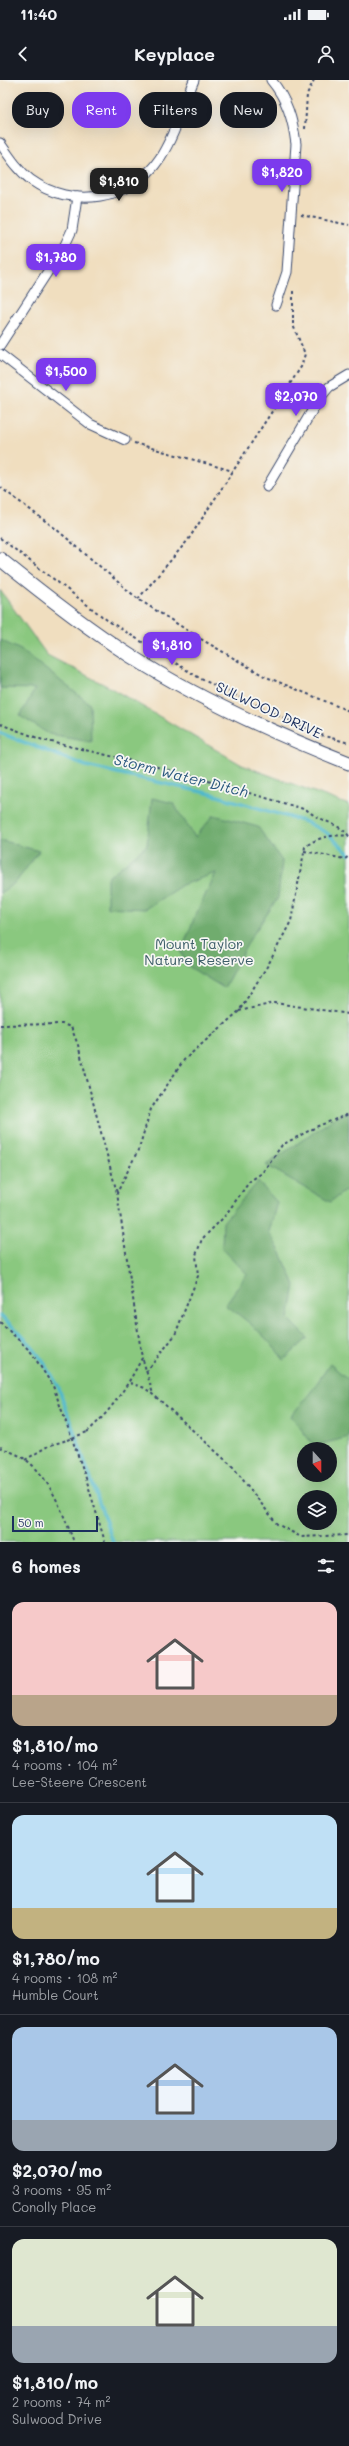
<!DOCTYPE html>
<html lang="en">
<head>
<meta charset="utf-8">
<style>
	:root { --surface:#171b24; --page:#242831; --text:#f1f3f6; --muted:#9ea1a6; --line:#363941; --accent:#7c3aed }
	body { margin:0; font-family:Mali,sans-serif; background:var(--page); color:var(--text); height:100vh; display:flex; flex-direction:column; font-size:15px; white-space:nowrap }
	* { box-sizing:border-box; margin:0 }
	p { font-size:13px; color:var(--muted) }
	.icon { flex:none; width:22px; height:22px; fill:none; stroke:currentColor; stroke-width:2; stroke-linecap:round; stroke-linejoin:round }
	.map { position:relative; height:1462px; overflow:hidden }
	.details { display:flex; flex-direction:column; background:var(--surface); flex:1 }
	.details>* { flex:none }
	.top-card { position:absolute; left:12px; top:12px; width:325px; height:36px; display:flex; gap:8px }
	.needle { width:26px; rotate:159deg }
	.tools { position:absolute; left:297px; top:1362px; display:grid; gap:8px }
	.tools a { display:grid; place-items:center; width:40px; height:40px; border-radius:50%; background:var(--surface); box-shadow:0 4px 16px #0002; font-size:20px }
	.scale { position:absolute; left:12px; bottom:10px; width:86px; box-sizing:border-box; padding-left:4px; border:2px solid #1b2f5e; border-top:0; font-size:11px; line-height:14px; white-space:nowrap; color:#1b2f5e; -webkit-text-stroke:3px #f6f6f2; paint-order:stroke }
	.price { position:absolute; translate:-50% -34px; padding:0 9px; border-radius:8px; background:var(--accent); color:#fff; font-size:13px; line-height:26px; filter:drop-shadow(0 1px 2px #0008) }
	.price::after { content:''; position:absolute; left:50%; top:24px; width:12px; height:9px; margin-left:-6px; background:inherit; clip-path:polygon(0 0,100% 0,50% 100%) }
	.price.on { background:#222; color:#fff }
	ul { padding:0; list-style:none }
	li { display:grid; align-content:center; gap:8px; height:212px; padding:0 12px }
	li+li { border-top:1px solid var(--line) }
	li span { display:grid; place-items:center; height:124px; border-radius:12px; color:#555 }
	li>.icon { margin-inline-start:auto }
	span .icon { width:72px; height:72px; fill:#fffc; stroke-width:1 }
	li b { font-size:17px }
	h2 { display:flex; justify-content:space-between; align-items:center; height:48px; padding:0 12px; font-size:17px }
	.tag { padding:0 14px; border-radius:16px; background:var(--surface); box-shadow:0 4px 16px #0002; font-size:14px; line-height:36px }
	.tag.on { background:var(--accent); color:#fff }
	.status { display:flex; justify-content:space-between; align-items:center; height:28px; padding:0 20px; background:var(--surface); direction:ltr }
	.status svg { height:11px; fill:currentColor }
	header { display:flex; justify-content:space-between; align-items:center; height:52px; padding:0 12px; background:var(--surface); font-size:18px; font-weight:800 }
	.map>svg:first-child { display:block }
</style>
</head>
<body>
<div class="status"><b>11:40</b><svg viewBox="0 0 49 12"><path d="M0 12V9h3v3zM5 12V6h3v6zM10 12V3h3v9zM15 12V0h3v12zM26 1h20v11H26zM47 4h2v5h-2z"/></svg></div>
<header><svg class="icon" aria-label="back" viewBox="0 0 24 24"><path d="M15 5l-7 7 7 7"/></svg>Keyplace<svg class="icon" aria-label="person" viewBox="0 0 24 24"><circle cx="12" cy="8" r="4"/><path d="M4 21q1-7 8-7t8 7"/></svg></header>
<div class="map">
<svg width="349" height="1462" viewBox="0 0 349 1462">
	<rect width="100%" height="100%" fill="#f6f6f2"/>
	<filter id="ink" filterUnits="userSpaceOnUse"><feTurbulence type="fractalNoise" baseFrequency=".025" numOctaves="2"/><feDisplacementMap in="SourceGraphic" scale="8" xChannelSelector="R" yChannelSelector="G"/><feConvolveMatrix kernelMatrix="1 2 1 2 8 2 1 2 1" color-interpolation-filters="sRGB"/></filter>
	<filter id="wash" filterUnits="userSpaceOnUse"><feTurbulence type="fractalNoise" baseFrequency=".012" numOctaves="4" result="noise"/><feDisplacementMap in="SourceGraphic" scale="16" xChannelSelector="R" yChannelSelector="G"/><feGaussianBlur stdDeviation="0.9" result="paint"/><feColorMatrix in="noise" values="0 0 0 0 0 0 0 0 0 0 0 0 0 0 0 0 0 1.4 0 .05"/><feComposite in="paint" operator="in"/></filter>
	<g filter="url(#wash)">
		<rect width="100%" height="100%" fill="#f0debf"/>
		<path fill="#8ac87f" stroke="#527c6e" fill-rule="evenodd" d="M0 510 47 575 111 608 242 685 349 725V1462H0ZM304 1369H330V1395H304ZM304 1417H330V1443H304Z"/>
		<g fill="#6fac6e" stroke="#456e66">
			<path d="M0 560 21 570 90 624 91 661 49 654 20 636 35 609 0 608Z"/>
			<path d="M152 718 173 723 195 757 214 735 258 747 282 781 278 818 250 859 224 908 186 885 181 872 195 836 216 793 182 805 145 829 107 827V798L147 765Z"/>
			<path d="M0 760 39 771 16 802 0 813Z"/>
			<path d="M342 1033H349V1108L330 1122 266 1085Z"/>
			<path d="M258 1102 277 1122 269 1152 281 1173 295 1205 289 1239 308 1258 284 1280C267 1257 249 1241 225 1225L247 1194 222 1168 223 1142Z"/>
			<path d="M330 1284 349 1300V1357L314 1366 291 1336 310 1313Z"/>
		</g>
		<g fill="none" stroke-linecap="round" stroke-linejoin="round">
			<g stroke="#4eb8cb" stroke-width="3.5">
				<path d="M0 653 86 686 211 714 306 742 327 753 349 774"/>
				<path d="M0 1236C25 1255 43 1278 58 1306L113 1462"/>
			</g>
		</g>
	</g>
	<g filter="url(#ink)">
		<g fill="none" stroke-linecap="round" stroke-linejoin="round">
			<g stroke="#3b496d" stroke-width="11">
				<g id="street">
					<path d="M271 0C287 19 293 40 296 64L287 192 276 225"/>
					<path d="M0 63C9 76 18 90 31 100 71 129 132 121 160 78 175 55 183 26 194 0"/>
					<path d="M0 265 65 165 72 150 77 117"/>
					<path d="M0 274 90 344 125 360"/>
					<path d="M267 407 319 319 329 307 349 295"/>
				</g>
			</g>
			<g stroke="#3b496d" stroke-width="15">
				<path id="secondary" d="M0 479C42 513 84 546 129 575 198 619 273 653 349 683"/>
			</g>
			<g stroke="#3b496d" stroke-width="2" stroke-dasharray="3 3" stroke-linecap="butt">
				<path d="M305 49 307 14 314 0"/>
				<path d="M301 135 349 145"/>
				<path d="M134 363 233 391"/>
				<path d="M0 407 56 449 138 519 201 559 264 596 349 631"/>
				<path d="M0 458 107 540 201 599 321 655 349 663"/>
				<path d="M138 519 188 460 301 287 305 274 293 245V209"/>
				<path d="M0 644 43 660 174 691 307 730C320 742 338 742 349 756"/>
				<path d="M304 771 345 779 349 776"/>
				<path d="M239 931 275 923 349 934"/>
				<path d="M0 945 62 944 71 947 78 965 117 1113"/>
				<path d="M0 1242 31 1272 53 1306 85 1395 105 1462"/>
				<path d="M143 1280 153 1314"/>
				<path d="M146 1292 175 1255 198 1196 196 1175 202 1159 224 1137 250 1101 262 1093 282 1065 318 1046 349 1034"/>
				<path d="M130 1303 145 1308 163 1323 233 1387 277 1444 301 1457 349 1455"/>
				<path d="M87 1352C111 1331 127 1307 142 1278L117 1113 139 1068 151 1029 184 980 239 931 268 885 291 841 305 767C317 757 333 754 349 756"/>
				<path d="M0 1367C8 1371 18 1374 25 1379 51 1398 63 1434 74 1462"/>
				<path d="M25 1380 48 1366 67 1360"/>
			</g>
			<use href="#street" stroke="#fff" stroke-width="9"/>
			<use href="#secondary" stroke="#fff" stroke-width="13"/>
			<path stroke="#3b496d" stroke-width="2" stroke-dasharray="3 3" stroke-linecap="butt" d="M67 1360 87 1352"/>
		</g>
	</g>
	<g text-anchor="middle" stroke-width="3.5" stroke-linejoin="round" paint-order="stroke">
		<g font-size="14" fill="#1b2f5e" stroke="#f6f6f2">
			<text transform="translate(269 630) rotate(25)" y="5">SULWOOD DRIVE</text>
		</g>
		<g font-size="14" fill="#3c5d68" stroke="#f6f6f2">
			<text x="199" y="869">Mount Taylor<tspan x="199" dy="16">Nature Reserve</tspan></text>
		</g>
		<g font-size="15" font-style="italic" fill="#2a587f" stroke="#f6f6f2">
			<text transform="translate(181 696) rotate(14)" y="5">Storm Water Ditch</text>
		</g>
	</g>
</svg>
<div class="tools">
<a><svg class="needle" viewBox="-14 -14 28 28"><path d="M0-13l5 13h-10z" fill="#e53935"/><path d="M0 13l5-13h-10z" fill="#9ea1a6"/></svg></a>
<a><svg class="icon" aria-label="layers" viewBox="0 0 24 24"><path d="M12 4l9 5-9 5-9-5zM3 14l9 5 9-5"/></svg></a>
</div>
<div class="scale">50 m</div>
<b class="price" style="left:282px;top:113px">$1,820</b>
<b class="price on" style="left:119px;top:122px">$1,810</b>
<b class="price" style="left:56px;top:198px">$1,780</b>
<b class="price" style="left:66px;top:312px">$1,500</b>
<b class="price" style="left:296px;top:337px">$2,070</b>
<b class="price" style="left:172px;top:586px">$1,810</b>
<div class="top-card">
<a class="tag">Buy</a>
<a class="tag on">Rent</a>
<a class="tag">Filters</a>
<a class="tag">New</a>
</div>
</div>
<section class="details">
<h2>6 homes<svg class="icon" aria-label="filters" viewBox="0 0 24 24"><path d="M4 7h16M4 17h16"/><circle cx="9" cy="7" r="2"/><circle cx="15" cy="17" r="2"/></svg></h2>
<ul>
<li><span style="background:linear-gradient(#f6c9c9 75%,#b9a48a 0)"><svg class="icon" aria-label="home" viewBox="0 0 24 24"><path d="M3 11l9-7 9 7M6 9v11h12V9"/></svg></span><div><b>$1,810/mo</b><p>4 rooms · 104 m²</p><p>Lee-Steere Crescent</p></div></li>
<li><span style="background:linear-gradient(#bfe0f5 75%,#c2b280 0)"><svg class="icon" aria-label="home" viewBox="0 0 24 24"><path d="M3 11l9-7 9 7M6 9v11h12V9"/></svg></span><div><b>$1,780/mo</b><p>4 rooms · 108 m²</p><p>Humble Court</p></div></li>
<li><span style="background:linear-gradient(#a9c7e8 75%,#9aa5b1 0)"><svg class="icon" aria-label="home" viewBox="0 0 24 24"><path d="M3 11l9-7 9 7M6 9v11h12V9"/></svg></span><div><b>$2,070/mo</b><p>3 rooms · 95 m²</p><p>Conolly Place</p></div></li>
<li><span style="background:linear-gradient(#dfe7d0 70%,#9aa5b1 0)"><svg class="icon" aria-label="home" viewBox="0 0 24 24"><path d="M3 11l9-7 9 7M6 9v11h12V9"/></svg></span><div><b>$1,810/mo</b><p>2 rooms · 74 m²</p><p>Sulwood Drive</p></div></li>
</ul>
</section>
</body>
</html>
